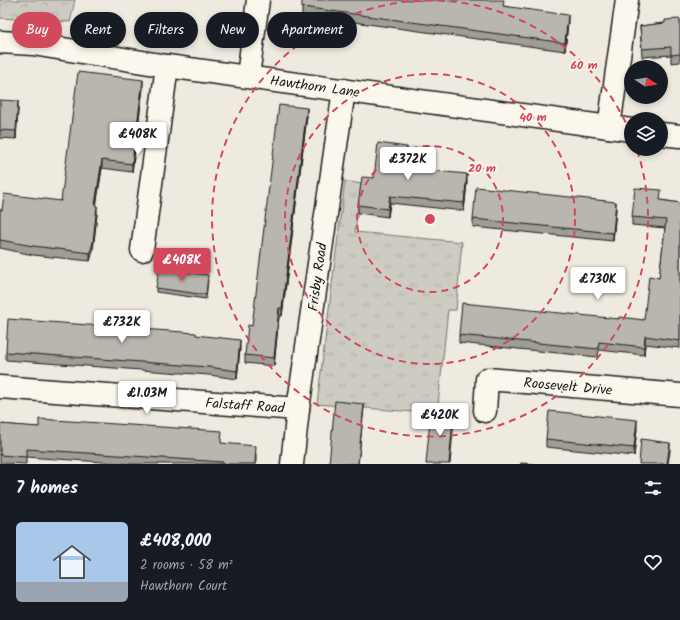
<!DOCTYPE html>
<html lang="en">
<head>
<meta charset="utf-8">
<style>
	:root { --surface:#171b24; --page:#20242c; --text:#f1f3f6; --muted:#9ea1a6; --accent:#d1495b }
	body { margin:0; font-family:Kalam,sans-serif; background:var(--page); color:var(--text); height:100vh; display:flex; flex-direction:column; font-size:15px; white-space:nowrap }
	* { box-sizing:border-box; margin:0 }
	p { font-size:13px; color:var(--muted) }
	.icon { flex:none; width:22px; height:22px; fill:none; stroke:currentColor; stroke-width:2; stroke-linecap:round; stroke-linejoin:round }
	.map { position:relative; height:464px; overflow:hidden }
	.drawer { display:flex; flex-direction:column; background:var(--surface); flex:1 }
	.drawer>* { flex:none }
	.hud { position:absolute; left:12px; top:12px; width:400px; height:36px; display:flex; gap:8px }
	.needle { width:26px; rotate:102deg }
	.controls { position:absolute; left:624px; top:60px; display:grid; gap:8px }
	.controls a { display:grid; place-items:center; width:44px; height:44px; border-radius:50%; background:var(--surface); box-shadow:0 2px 6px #0003; font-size:20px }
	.price { position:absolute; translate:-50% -34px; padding:0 9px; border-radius:4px; background:#fff; color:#222; font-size:13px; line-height:26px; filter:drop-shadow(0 1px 2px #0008) }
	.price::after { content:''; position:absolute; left:50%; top:24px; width:12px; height:9px; margin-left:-6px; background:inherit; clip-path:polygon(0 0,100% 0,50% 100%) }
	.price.selected { background:var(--accent); color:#fff }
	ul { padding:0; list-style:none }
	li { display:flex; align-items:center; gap:12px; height:100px; padding:0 16px }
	li span { display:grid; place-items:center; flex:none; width:112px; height:80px; border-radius:6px; color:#555 }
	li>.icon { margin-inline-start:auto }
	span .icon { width:48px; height:48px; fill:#fffc; stroke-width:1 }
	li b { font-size:17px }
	h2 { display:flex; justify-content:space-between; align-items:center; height:48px; padding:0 16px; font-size:17px }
	.chip { padding:0 14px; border-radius:18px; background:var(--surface); box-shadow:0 2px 6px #0003; font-size:14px; line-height:36px }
	.chip.selected { background:var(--accent); color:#fff }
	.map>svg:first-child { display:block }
</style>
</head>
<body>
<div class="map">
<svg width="680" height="464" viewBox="0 0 680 464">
	<defs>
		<pattern id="grass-tufts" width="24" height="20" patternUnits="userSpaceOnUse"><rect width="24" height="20" fill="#ceccc2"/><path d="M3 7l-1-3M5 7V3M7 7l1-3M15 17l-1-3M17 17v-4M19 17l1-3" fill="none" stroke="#b0afa6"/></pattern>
		<pattern id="forest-crowns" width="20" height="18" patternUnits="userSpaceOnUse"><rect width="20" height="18" fill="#ceccc2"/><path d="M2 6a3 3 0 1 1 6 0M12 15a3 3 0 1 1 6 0" fill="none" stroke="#b0afa6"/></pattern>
	</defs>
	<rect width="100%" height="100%" fill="#eeeadf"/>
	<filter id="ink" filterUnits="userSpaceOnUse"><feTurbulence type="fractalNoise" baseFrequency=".025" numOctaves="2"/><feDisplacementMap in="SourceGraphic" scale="8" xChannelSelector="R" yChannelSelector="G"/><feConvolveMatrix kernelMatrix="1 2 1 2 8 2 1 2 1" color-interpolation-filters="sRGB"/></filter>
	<g filter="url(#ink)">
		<path fill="url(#grass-tufts)" stroke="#75746f" d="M345 181 361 184 355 232 462 242 456 310H448L437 414 317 404Z"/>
		<path fill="url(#forest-crowns)" stroke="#75746f" d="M0 0H75L70 22 0 18Z"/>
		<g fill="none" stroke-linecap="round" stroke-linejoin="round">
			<g stroke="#1c1c1c" stroke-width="25">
				<g id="street">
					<path d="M0 42 33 44 167 66 631 130"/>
					<path d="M248 76 258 0"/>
					<path d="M609 127 627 0"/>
					<path d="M661 134 680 136"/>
					<path d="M142 250 167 66"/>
					<path d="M0 387 298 409"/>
					<path d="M485 411 487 379 680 395"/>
					<path d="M292 464 298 409 344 90"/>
				</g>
			</g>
			<use href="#street" stroke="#fbf7ec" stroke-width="22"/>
		</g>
		<g fill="#9f9d96" stroke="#1c1c1c">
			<path d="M504 6 568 22 565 51 302 15V7Z"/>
			<path d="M680 19V62L671 63V55L642 57 640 26 665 23Z"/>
			<path d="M143 88 132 172 102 168 96 205 97 214 93 250 90 261 33 255 0 248V210H2L61 201Z"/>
			<path d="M0 100 18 109 16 139 0 138Z"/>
			<path d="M307 116 282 316H279L274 366 245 363V355Z"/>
			<path d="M407 155 405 168 467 182 464 211 390 203 388 217 358 213V205L374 178Z"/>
			<path d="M661 200 680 203V348L645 344 644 355 599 350 598 357 459 343V335L619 319 644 320 659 278 665 228 632 225V217Z"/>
			<path d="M616 209 613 241 473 227V219Z"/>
			<path d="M208 280 206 299 156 292V288Z"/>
			<path d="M196 335 240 348 237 379 209 375 6 360V352Z"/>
			<path d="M0 424 221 443 256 454V464H133L26 457V464L0 463Z"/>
			<path d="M637 428 634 456 546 447V439Z"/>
		</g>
		<g fill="#827f7a" stroke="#1c1c1c">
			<path d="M568 15V22L565 51V43Z"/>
			<path d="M143 80V88L132 172V164Z"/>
			<path d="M18 101V109L16 139V131Z"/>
			<path d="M307 108V116L282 316V308Z"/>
			<path d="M407 147V155L404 176V168Z"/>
			<path d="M102 160V168L95 214V205Z"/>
			<path d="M467 174V182L464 211V203Z"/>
			<path d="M390 196V203L388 217V209Z"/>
			<path d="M616 202V209L613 241V233Z"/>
			<path d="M97 206V214L93 250 90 261V253Z"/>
			<path d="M279 308V316L274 366V358Z"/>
			<path d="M645 336V344L644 355V347Z"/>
			<path d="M240 340V348L237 379V371Z"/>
			<path d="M364 404V408L358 464Z"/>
			<path d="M454 411V419L450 464H449Z"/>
			<path d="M637 420V428L634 456V448Z"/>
			<path d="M670 443V451L668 464H667Z"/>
		</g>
		<g fill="#b9b6af" stroke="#1c1c1c">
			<path d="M302 0H504L503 6 568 15 565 43 302 7Z"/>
			<path d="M680 19V54L671 55V47L642 49 640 26 665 23V20Z"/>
			<path d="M78 72 143 80 132 164 102 160 95 205 97 206 93 242 90 253 33 246 0 240V210H2L4 194 61 201Z"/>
			<path d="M0 100 18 101 16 131 0 130Z"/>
			<path d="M279 105 307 108 282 308H279L274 358 245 355 248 325 252 326Z"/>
			<path d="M378 143 407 147 404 168 467 174 464 203 390 196 388 209 358 205 362 177 374 178Z"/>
			<path d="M476 187 616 202 613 233 473 219Z"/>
			<path d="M635 188 661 190 660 200 680 203V341L645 336 644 347 599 342 598 349 459 335 462 303 619 319V317L644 320 649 276 659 278 666 220 632 217Z"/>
			<path d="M159 269 208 275 206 295 156 288Z"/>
			<path d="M8 319 196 333V335L240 340 237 371 209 367 6 352Z"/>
			<path d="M335 401 364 404 358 464H329Z"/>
			<path d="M431 409 454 411 449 464H426Z"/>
			<path d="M549 411 637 420 634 448 546 439Z"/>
			<path d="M39 419 222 431 221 443 256 446 255 464H223V462L26 449V457L0 455V424L39 427Z"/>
			<path d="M641 439 670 443 667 464H639Z"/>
			<path d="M521 463 534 464H520Z"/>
		</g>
	</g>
	<g fill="none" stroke="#d1495b" stroke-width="2" stroke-dasharray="7 5">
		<circle cx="430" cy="219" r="73"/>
		<circle cx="430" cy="219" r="145"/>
		<path d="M637 150A218 218 0 1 1 631 134"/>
	</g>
	<g text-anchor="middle" stroke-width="3.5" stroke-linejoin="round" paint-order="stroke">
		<g font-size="14" fill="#1c1c1c" stroke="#fbf7ec">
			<text transform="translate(315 86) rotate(8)" y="5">Hawthorn Lane</text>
			<text transform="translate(317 277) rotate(-82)" y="5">Frisby Road</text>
			<text transform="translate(568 386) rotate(5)" y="5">Roosevelt Drive</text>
			<text transform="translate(245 405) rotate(4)" y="5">Falstaff Road</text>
		</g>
	</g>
	<circle cx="430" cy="219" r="6" fill="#d1495b" stroke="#fbf7ec" stroke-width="2"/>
	<g font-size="12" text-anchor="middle" font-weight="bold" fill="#d1495b" stroke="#fbf7ec" stroke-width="3.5" stroke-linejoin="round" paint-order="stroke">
		<text x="584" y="69">60 m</text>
		<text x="533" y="121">40 m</text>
		<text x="482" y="172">20 m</text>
	</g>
</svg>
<div class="controls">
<a><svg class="needle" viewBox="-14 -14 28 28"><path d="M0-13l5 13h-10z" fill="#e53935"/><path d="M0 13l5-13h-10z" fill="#9ea1a6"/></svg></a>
<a><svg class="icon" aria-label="layers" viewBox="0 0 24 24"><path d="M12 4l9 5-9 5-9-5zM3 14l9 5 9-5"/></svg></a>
</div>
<b class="price" style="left:138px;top:156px">£408K</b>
<b class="price" style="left:408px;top:181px">£372K</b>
<b class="price selected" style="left:182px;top:282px">£408K</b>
<b class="price" style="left:598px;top:301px">£730K</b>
<b class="price" style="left:122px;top:344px">£732K</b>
<b class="price" style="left:147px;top:415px">£1.03M</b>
<b class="price" style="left:440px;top:437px">£420K</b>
<div class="hud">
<a class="chip selected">Buy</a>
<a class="chip">Rent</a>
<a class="chip">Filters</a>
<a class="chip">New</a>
<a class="chip">Apartment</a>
</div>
</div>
<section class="drawer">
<h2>7 homes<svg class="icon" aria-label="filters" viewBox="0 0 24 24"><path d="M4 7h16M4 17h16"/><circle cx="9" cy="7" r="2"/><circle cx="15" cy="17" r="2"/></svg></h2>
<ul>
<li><span style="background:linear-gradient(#a9c7e8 75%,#9aa5b1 0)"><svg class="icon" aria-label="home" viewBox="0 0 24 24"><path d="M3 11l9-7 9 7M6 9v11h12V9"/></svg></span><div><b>£408,000</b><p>2 rooms · 58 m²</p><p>Hawthorn Court</p></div><svg class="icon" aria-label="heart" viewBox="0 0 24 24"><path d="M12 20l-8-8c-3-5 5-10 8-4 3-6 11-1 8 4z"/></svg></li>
</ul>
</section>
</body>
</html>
